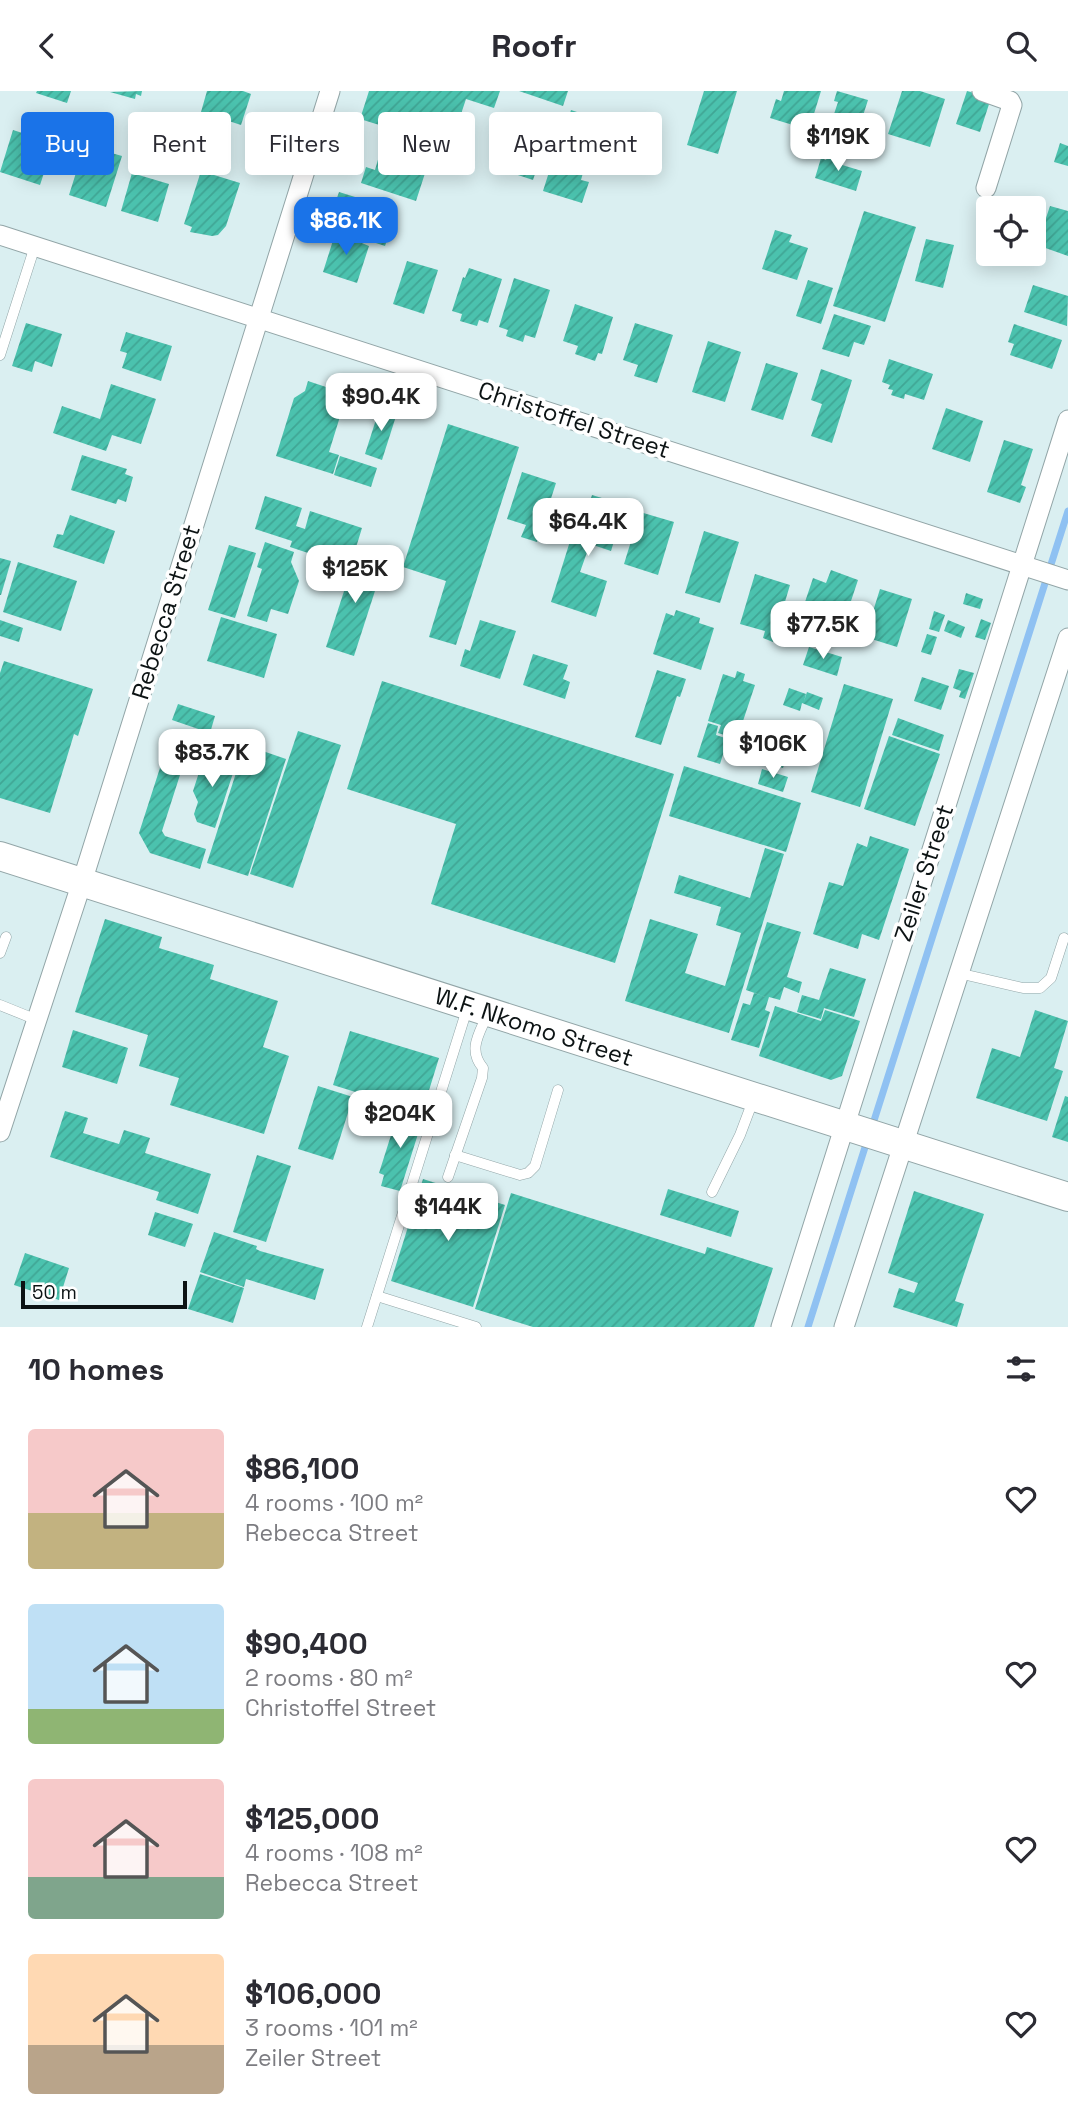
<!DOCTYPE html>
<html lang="en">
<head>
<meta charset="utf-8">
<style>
	:root { --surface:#fff; --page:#f7f7f7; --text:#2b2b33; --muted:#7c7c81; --accent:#1a73e8 }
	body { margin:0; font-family:"Space Grotesk",sans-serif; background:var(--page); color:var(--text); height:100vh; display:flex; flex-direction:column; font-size:26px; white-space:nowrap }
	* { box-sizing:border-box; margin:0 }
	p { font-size:23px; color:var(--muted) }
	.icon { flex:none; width:38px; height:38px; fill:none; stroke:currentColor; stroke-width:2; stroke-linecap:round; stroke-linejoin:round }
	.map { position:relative; height:1236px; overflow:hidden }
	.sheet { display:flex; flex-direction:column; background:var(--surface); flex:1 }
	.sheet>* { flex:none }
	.guide { position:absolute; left:21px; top:21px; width:700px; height:63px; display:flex; gap:14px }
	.controls { position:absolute; left:976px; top:105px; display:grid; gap:14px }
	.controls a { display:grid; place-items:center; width:70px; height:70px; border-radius:7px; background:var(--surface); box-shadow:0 4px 18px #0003; font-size:35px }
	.scale { position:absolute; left:21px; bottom:18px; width:166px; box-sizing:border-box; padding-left:7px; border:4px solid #0c1314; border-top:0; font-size:19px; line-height:24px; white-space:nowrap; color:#0c1314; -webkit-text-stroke:5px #fff; paint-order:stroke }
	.price { position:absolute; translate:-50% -60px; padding:0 16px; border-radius:14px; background:#fff; color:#222; font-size:23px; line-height:46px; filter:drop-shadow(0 2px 4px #0008) }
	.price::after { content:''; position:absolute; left:50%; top:42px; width:21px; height:16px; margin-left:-10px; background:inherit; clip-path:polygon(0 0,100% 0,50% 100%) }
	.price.current { background:var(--accent); color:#fff }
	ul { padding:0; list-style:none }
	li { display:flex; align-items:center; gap:21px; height:175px; padding:0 28px }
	li span { display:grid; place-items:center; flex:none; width:196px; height:140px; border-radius:7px; color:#555 }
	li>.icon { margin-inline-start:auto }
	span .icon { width:84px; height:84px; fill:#fffc; stroke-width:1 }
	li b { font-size:30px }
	h2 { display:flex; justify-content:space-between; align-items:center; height:84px; padding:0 28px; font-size:30px }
	.chip { padding:0 24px; border-radius:7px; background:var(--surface); box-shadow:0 4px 18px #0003; font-size:24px; line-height:63px }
	.chip.current { background:var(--accent); color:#fff }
	header { display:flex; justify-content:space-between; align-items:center; height:91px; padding:0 28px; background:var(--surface); font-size:32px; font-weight:700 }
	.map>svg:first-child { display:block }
</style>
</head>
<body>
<header><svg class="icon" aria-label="back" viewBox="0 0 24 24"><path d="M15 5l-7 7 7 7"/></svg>Roofr<svg class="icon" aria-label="search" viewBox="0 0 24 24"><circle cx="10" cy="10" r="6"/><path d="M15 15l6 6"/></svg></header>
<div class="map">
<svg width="1068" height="1236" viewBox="0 0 1068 1236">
	<defs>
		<pattern id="building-hatch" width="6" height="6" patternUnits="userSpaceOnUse" patternTransform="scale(1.75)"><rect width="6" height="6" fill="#4bc2ae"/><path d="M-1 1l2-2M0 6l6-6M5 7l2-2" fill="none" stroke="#40a695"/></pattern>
	</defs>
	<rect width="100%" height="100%" fill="#daeff1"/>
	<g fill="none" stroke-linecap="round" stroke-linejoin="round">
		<g stroke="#8fc1f2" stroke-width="7">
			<path d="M871 1039 1068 420"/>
			<path d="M808 1236 867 1050"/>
		</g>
	</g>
	<g fill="url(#building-hatch)">
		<path d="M37 0H71L67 12 36 2Z"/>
		<path d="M142 0 141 5 136 3 135 8 110 1Z"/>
		<path d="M207 0H243L251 3 241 34 201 21Z"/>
		<path d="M369 0H500L494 17 466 8 454 44 451 43 447 55 360 28Z"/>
		<path d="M519 0H568L563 15Z"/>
		<path d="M704 0H737L718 63 687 54Z"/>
		<path d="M784 0H821L809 39 770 27 776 8 781 10Z"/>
		<path d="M837 0 868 9 852 59 825 50 838 11 834 10Z"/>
		<path d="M902 0H920L945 8 930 56 888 43Z"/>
		<path d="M967 0 991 7 980 41 956 33Z"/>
		<path d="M571 19 598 28 590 56 562 48Z"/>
		<path d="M506 37 546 50 533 89 494 76Z"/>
		<path d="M41 38 57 43 40 94 0 81 13 39 38 47Z"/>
		<path d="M1060 52 1068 55V75L1054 71Z"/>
		<path d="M80 57 107 65 108 61 122 65 106 116 69 104 80 69 76 68Z"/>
		<path d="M381 58 428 73 416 110 361 92 366 76 375 79Z"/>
		<path d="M561 58 579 63 577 69 586 71 581 89 589 91 582 112 543 100 555 62 560 63Z"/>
		<path d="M828 64 840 67 839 73 862 80 856 100 815 87 821 67 826 69Z"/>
		<path d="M201 80 240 92 226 135 218 144 212 145 190 141 192 136 184 133Z"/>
		<path d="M132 82 169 93 158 131 121 120Z"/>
		<path d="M339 101 397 119 385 155 327 136Z"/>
		<path d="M1050 115 1068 120V165L1037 154Z"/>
		<path d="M864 120 916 136 885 231 833 215Z"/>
		<path d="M775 139 792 144 789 151 808 157 797 189 762 178Z"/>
		<path d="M336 140 358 147 357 150 369 155 357 192 323 181Z"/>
		<path d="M926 148 954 154 943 197 915 190Z"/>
		<path d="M407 170 438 179 424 223 393 213Z"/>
		<path d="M469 177 502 188 488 232 479 229 477 235 460 230 462 223 452 220 463 186 465 187Z"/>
		<path d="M514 187 550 199 535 247 525 244 523 251 506 245 508 239 499 236Z"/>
		<path d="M808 189 833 197 821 233 796 225Z"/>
		<path d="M1033 194 1068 205 1067 235 1024 221Z"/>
		<path d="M575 213 613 226 602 263 598 262 595 270 575 263 578 255 563 250Z"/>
		<path d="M834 223 871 235 864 254 854 251 849 266 822 258Z"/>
		<path d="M26 232 62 243 52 276 35 270 32 281 12 275Z"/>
		<path d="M635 232 673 244 657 292 634 285 638 274 623 269Z"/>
		<path d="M1014 233 1062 249 1052 278 1010 264 1014 253 1008 251Z"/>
		<path d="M126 241 172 255 161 290 122 277 127 262 120 260Z"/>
		<path d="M708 250 741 261 725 311 692 301Z"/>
		<path d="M889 268 933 283 924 309 905 303 904 308 891 304 893 299 888 298 890 294 882 291Z"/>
		<path d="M766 272 798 282 783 329 751 319Z"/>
		<path d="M821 278 852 289 832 352 811 345 822 313 811 309Z"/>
		<path d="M308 290 347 303 329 361 339 364 333 383 276 365 294 307 305 300Z"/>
		<path d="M111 293 156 308 141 353 112 344 106 360 53 342 62 315 100 328Z"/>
		<path d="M380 316 397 322 382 369 365 363Z"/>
		<path d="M946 317 983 330 970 371 932 358Z"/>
		<path d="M448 333 519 356 456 554 429 546 446 490 403 476Z"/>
		<path d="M1004 349 1033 358 1021 394 1026 396 1020 412 987 401Z"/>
		<path d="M82 364 127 378 125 383 133 386 126 411 118 408 116 413 71 399Z"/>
		<path d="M340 365 377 377 371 396 334 384Z"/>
		<path d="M522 381 556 392 537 451 521 446 526 434 507 428Z"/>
		<path d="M592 404 625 414 611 460 590 453 580 481 607 490 596 526 551 511 571 447 577 449Z"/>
		<path d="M265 405 302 417 296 435 305 438 310 420 362 437 350 476 290 456 292 450 255 438Z"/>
		<path d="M640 421 674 431 658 484 624 473Z"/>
		<path d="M70 424 115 440 104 473 53 456 57 443 63 444Z"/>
		<path d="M704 440 739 451 720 512 685 502Z"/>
		<path d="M265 451 294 461 291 471 299 490 288 523 271 518 267 531 247 525 262 478 257 476Z"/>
		<path d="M229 454 256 462 235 527 208 519Z"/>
		<path d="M356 463 384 472 354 565 326 556Z"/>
		<path d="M0 467 11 470 1 504H0Z"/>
		<path d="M18 471 77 490 61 540 3 521Z"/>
		<path d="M831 479 858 489 840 543 832 551 809 543 815 524 802 520 813 487 826 492Z"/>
		<path d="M755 483 790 494 773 551 763 547 765 540 740 533Z"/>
		<path d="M880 498 912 508 897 556 865 546Z"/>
		<path d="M966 502 983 508 980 518 963 513Z"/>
		<path d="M676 519 700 527 699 532 714 537 701 579 653 563 666 522 674 525Z"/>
		<path d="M934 520 945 524 939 541 929 538Z"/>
		<path d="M221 526 277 543 264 587 207 570Z"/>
		<path d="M981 528 991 532 985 549 975 546Z"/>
		<path d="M0 529 23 537 19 551 0 545Z"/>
		<path d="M480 529 516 540 500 588 460 575 465 558 470 560Z"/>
		<path d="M948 529 965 536 961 547 944 540Z"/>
		<path d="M927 543 937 546 931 564 921 561Z"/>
		<path d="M809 556 842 566 837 585 803 574Z"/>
		<path d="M533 563 568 574 563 588 570 591 565 608 523 594Z"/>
		<path d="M4 570 93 598 78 645 74 643 50 722 0 707V582Z"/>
		<path d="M959 578 974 582 965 608 959 606 961 600 953 597Z"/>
		<path d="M657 579 686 588 680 606 677 605 661 654 635 646Z"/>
		<path d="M737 580 745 583 743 590 755 594 737 648 718 642 721 634 708 630 723 583 735 587Z"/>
		<path d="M922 586 949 595 941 619 914 610Z"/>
		<path d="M382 590 674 683 615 872 431 813 456 733 347 698Z"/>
		<path d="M844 593 893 608 860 716 811 701Z"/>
		<path d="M789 597 806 603 804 610 807 601 823 607 819 619 802 612 800 620 783 614Z"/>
		<path d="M178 613 215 625 210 642 172 629Z"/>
		<path d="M898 627 944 644 939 660 892 644Z"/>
		<path d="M708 632 718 635 716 644 728 648 720 673 697 666Z"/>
		<path d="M298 640 341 654 293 797 250 783Z"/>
		<path d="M889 645 940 663 915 735 864 718Z"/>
		<path d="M764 646 779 650 788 660 783 677 757 669Z"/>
		<path d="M168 652 188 659 162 740 165 745 206 758 200 778 150 762 139 742Z"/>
		<path d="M245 654 286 668 248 785 207 772Z"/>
		<path d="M205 663 236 673 215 737 197 731 194 723 198 711 193 700Z"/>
		<path d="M684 675 801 712 786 761 669 725Z"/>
		<path d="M762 678 788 686 783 701 758 693Z"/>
		<path d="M870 745 909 758 879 849 862 843 858 858 813 843 829 791 843 795 857 752 867 756Z"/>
		<path d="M765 757 784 763 729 942 625 910 650 828 698 843 685 882 725 895 741 842 716 834 721 816 674 802 679 784 750 807Z"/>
		<path d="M105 828 162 846 159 857 214 874 210 888 278 910 263 956 289 965 264 1043 170 1014 179 987 139 975 148 944 75 921Z"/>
		<path d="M767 831 801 841 787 886 802 891 799 902 784 896 780 909 769 906 765 919 770 921 759 957 731 949 743 912 750 914 754 902 766 906 746 899Z"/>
		<path d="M830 877 866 888 854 926 824 917 821 928 797 921 802 904 819 909Z"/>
		<path d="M775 915 821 930 825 919 860 930 842 985 831 989 759 965Z"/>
		<path d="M1035 919 1068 930 1054 977 1063 980 1047 1030 976 1007 992 957 1020 966Z"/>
		<path d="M73 939 128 957 117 993 62 976Z"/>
		<path d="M350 940 439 967 422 1022 390 1012 386 1024 361 1015 365 1004 333 994Z"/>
		<path d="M318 995 353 1006 333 1069 298 1058Z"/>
		<path d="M1065 1005 1068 1006V1051L1052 1046Z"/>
		<path d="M399 1019 423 1027 400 1100 381 1095 384 1084 379 1082Z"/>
		<path d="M65 1020 88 1027 83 1042 119 1053 124 1039 150 1047 145 1062 211 1083 198 1123 156 1109 159 1101 50 1066Z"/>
		<path d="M257 1064 291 1075 266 1151 233 1141Z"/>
		<path d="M423 1088 505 1114 473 1216 391 1190Z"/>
		<path d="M668 1098 739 1120 731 1146 660 1124Z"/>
		<path d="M914 1100 984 1123 955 1210 964 1213 957 1236 893 1216 899 1197 914 1202 918 1192 888 1182Z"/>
		<path d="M511 1102 705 1163 707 1156 773 1177 754 1236H533L475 1218Z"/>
		<path d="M155 1121 193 1133 185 1156 148 1144Z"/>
		<path d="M214 1141 257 1155 256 1158 260 1160 324 1178 315 1209 246 1188 244 1196 200 1181Z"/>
		<path d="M25 1162 69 1177 59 1209 14 1194Z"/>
		<path d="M200 1183 244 1197 233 1232 188 1218Z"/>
	</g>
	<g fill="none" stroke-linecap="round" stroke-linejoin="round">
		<g stroke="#92a5a7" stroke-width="11">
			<g id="lane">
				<path d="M0 264 35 155"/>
				<path d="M0 862 6 846"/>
				<path d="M958 882 1023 897H1040L1051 887 1064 847"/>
				<path d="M0 914 37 929"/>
				<path d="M455 1064 520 1084 528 1082 535 1075 558 999"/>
				<path d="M448 1086 482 987 483 977C467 958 480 942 488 922"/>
				<path d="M712 1101 740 1044 754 1007"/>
				<path d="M377 1205 476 1236"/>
				<path d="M367 1236 468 915"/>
			</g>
		</g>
		<g stroke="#92a5a7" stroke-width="21">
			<g id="street">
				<path d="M982 0 1010 10 1012 14 986 97"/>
				<path d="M0 144 1068 489"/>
				<path d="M0 1041 82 791 330 0"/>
				<path d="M781 1236 1068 329"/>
				<path d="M844 1236 1068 547"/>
			</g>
		</g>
		<g stroke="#92a5a7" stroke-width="30">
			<path id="secondary" d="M0 765 1068 1106"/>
		</g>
		<use href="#lane" stroke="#fff" stroke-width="10"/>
		<use href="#street" stroke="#fff" stroke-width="19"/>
		<use href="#secondary" stroke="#fff" stroke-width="28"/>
	</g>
	<g text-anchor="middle" stroke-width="7" stroke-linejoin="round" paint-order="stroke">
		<g font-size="24" fill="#0c1314" stroke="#fff">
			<text transform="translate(574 329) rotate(18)" y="8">Christoffel Street</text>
			<text transform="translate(166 521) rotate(-73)" y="8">Rebecca Street</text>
			<text transform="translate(924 782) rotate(-72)" y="8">Zeiler Street</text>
			<text transform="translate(534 936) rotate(18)" y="8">W.F. Nkomo Street</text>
		</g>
	</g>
</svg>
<div class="controls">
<a><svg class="icon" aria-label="locate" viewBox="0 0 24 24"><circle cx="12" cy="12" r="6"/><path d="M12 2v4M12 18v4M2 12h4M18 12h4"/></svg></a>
</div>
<div class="scale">50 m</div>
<b class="price" style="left:838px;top:82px">$119K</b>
<b class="price current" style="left:346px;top:166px">$86.1K</b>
<b class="price" style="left:381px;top:342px">$90.4K</b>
<b class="price" style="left:588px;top:467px">$64.4K</b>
<b class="price" style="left:355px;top:514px">$125K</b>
<b class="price" style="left:823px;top:570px">$77.5K</b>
<b class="price" style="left:773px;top:689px">$106K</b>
<b class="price" style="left:212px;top:698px">$83.7K</b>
<b class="price" style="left:400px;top:1059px">$204K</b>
<b class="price" style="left:448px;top:1152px">$144K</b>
<div class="guide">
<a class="chip current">Buy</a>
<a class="chip">Rent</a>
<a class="chip">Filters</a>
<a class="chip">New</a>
<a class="chip">Apartment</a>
</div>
</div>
<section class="sheet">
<h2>10 homes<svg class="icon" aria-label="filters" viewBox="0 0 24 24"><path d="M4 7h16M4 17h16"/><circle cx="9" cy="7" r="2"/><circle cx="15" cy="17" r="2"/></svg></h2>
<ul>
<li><span style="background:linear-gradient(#f6c9c9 60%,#c2b280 0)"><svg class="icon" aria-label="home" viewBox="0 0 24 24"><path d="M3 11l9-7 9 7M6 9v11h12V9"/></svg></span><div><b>$86,100</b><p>4 rooms · 100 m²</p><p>Rebecca Street</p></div><svg class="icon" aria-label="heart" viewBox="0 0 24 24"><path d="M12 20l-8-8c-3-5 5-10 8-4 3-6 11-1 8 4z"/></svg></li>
<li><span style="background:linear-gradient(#bfe0f5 75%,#8fb573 0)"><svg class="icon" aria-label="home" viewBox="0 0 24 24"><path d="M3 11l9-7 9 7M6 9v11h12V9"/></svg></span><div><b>$90,400</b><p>2 rooms · 80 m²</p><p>Christoffel Street</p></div><svg class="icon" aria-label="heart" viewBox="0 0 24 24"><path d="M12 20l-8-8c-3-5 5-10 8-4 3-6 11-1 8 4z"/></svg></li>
<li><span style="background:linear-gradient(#f6c9c9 70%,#7fa58c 0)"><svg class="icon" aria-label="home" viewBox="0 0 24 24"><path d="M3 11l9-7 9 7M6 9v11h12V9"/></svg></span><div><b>$125,000</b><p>4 rooms · 108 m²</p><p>Rebecca Street</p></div><svg class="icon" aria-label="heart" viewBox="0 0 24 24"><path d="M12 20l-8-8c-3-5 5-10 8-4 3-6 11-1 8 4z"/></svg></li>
<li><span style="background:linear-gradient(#ffd9b3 65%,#b9a48a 0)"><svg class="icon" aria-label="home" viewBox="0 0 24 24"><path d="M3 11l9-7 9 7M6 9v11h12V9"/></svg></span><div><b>$106,000</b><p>3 rooms · 101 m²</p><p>Zeiler Street</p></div><svg class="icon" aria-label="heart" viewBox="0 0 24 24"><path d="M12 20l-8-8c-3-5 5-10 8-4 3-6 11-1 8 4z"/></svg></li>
</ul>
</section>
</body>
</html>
